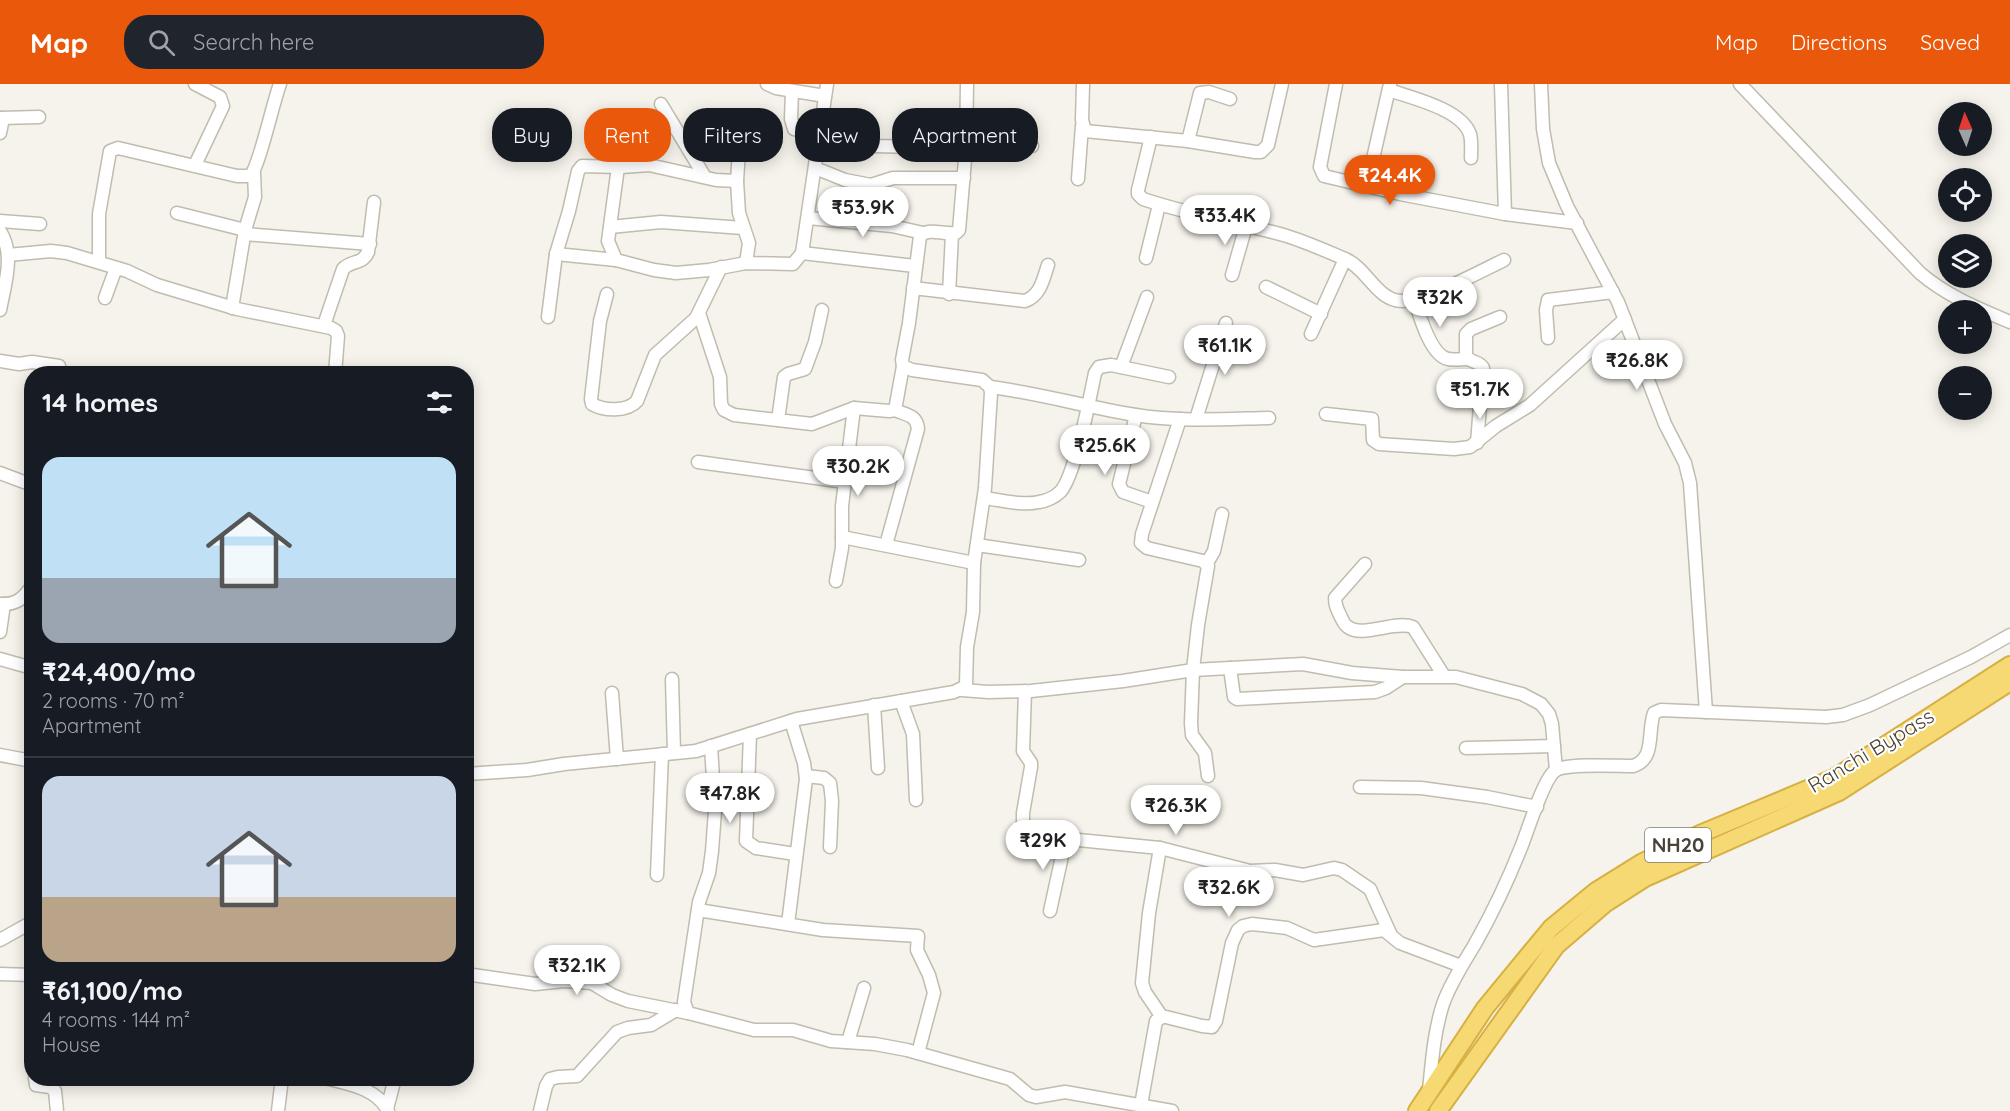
<!DOCTYPE html>
<html lang="en">
<head>
<meta charset="utf-8">
<style>
	:root { --surface:#171b24; --page:#20242c; --text:#f1f3f6; --muted:#9ea1a6; --line:#363941; --accent:#ea580c }
	body { margin:0; font-family:Quicksand,sans-serif; background:var(--page); color:var(--text); height:100vh; display:flex; flex-direction:column; font-size:22px; white-space:nowrap }
	* { box-sizing:border-box; margin:0 }
	p { font-size:20px; color:var(--muted) }
	.icon { flex:none; width:33px; height:33px; fill:none; stroke:currentColor; stroke-width:2; stroke-linecap:round; stroke-linejoin:round }
	.map { position:relative; flex:1; overflow:hidden }
	.drawer { position:absolute; left:24px; top:282px; width:450px; height:720px; display:flex; flex-direction:column; background:var(--surface); border-radius:24px; box-shadow:0 3px 15px #0003 }
	.drawer>* { flex:none }
	.guide { position:absolute; left:492px; top:24px; width:570px; height:54px; display:flex; gap:12px }
	.needle { width:39px; rotate:357deg }
	.controls { position:absolute; left:1938px; top:18px; display:grid; gap:12px }
	.controls a { display:grid; place-items:center; width:54px; height:54px; border-radius:50%; background:var(--surface); box-shadow:0 3px 15px #0003; font-size:30px }
	.price { position:absolute; translate:-50% -51px; padding:0 14px; border-radius:21px; background:#fff; color:#222; font-size:20px; line-height:39px; filter:drop-shadow(0 2px 3px #0008) }
	.price::after { content:''; position:absolute; left:50%; top:36px; width:18px; height:14px; margin-left:-9px; background:inherit; clip-path:polygon(0 0,100% 0,50% 100%) }
	.price.selected { background:var(--accent); color:#fff }
	ul { padding:0; list-style:none }
	li { display:grid; align-content:center; gap:12px; height:318px; padding:0 18px }
	li+li { border-top:2px solid var(--line) }
	li span { display:grid; place-items:center; height:186px; border-radius:18px; color:#555 }
	li>.icon { margin-inline-start:auto }
	span .icon { width:108px; height:108px; fill:#fffc; stroke-width:1 }
	li b { font-size:26px }
	h2 { display:flex; justify-content:space-between; align-items:center; height:72px; padding:0 18px; font-size:26px }
	.pill { padding:0 21px; border-radius:24px; background:var(--surface); box-shadow:0 3px 15px #0003; font-size:21px; line-height:54px }
	.pill.selected { background:var(--accent); color:#fff }
	header { display:flex; align-items:center; gap:36px; box-sizing:border-box; height:84px; padding:0 30px; background:var(--accent); color:#fff }
	header strong { font-size:28px }
	nav { display:flex; gap:33px; margin-inline-start:auto; font-size:21px }
	.search { width:420px; height:54px; background:var(--page); display:flex; align-items:center; gap:15px; box-sizing:border-box; padding:0 21px; border-radius:24px; color:var(--muted); font-size:22px }
	.map>svg:first-child { display:block }
</style>
</head>
<body>
<header>
<strong>Map</strong>
<div class="search"><svg class="icon" aria-label="search" viewBox="0 0 24 24"><circle cx="10" cy="10" r="6"/><path d="M15 15l6 6"/></svg>Search here</div>
<nav><a>Map</a><a>Directions</a><a>Saved</a></nav>
</header>
<div class="map">
<svg width="2010" height="1027" viewBox="0 0 2010 1027">
	<rect width="100%" height="100%" fill="#f5f3eb"/>
	<g fill="none" stroke-linecap="round" stroke-linejoin="round">
		<g stroke="#c0bcae" stroke-width="15">
			<g id="minor">
				<path d="M767 0 776 4 825 12"/>
				<path d="M1083 0 1082 36 1085 47 1188 57 1255 68H1261L1268 61 1282 0"/>
				<path d="M1336 0 1320 83 1324 92 1400 110 1505 130 1577 139"/>
				<path d="M1501 0 1505 130"/>
				<path d="M1541 0 1543 45 1549 79 1567 122 1618 218 1665 340 1685 379 1690 399 1706 628"/>
				<path d="M1740 0 1920 189C1947 212 1977 224 2010 238"/>
				<path d="M1389 6C1412 14 1461 25 1470 50 1472 58 1471 66 1471 74"/>
				<path d="M792 7 791 35 794 45 843 58 874 62 966 64 1032 62"/>
				<path d="M661 20 705 93"/>
				<path d="M0 34 39 33"/>
				<path d="M0 49 3 34"/>
				<path d="M710 49 728 56 739 66 737 97 739 129 749 159 746 179"/>
				<path d="M1151 53 1138 106V110L1143 115C1187 130 1235 138 1280 150 1302 156 1324 166 1345 175 1367 184 1377 217 1402 217 1426 217 1481 187 1504 176"/>
				<path d="M1188 57 1200 9 1209 8 1230 15"/>
				<path d="M195 81 223 22 220 13 195 0"/>
				<path d="M815 84 845 96 871 101 893 94H964"/>
				<path d="M1078 95 1082 42"/>
				<path d="M1367 101 1390 0"/>
				<path d="M177 129 245 146"/>
				<path d="M808 134 892 142 923 149"/>
				<path d="M0 137 40 140"/>
				<path d="M610 143 661 138 743 144"/>
				<path d="M0 147C15 170 5 200 0 226"/>
				<path d="M245 150 370 160"/>
				<path d="M802 169 915 182"/>
				<path d="M556 170 616 176 654 186 676 189 709 186 746 179 793 180 802 169 827 0"/>
				<path d="M8 171 51 167 67 169 127 187 157 201 237 225 331 244 336 247 338 252 335 290"/>
				<path d="M1146 174 1159 121"/>
				<path d="M616 176 608 157 618 83"/>
				<path d="M99 178V130L110 67 118 64 237 92H250C259 84 273 18 280 0"/>
				<path d="M1232 191 1246 142"/>
				<path d="M1266 203 1321 230"/>
				<path d="M913 204 1025 217C1041 211 1043 195 1048 181"/>
				<path d="M607 210 600 237 591 315 592 320C604 327 627 328 637 317L655 271 696 234 721 183"/>
				<path d="M949 210 952 150"/>
				<path d="M105 214 116 184"/>
				<path d="M1414 214C1419 230 1430 271 1448 275 1454 276 1461 275 1467 275"/>
				<path d="M232 224 245 146 255 113 254 89"/>
				<path d="M699 229 720 293 721 320 724 326 734 331 812 340 854 324 889 327 895 326 903 282"/>
				<path d="M548 233 556 170 569 127 578 87 582 82 621 83 649 81 716 96 737 97"/>
				<path d="M324 241 343 185C351 176 362 181 368 168L374 118"/>
				<path d="M1311 250 1345 175"/>
				<path d="M1548 254 1546 226 1548 216 1613 208"/>
				<path d="M0 277 19 280 32 278 59 282"/>
				<path d="M1121 283 1147 213"/>
				<path d="M990 303C1039 309 1086 323 1135 331 1179 338 1224 335 1269 334"/>
				<path d="M1326 330 1372 335 1373 356 1379 360 1454 365 1470 363 1496 342 1530 321 1625 235"/>
				<path d="M1136 331 1119 400 1123 408 1152 418"/>
				<path d="M1180 335 1142 450 1141 459 1147 464 1203 477 1208 482 1198 541 1193 586 1191 639 1192 651 1205 669 1208 692"/>
				<path d="M1196 335 1226 239"/>
				<path d="M778 336 784 293 788 290 805 285 815 258 822 226"/>
				<path d="M1477 359 1483 284C1480 277 1470 279 1466 272V250L1471 245 1500 233"/>
				<path d="M698 378 845 398"/>
				<path d="M0 389 32 401"/>
				<path d="M984 414C1001 416 1022 422 1039 418 1046 417 1055 413 1060 408 1075 393 1090 313 1095 289L1099 283 1111 281 1169 293"/>
				<path d="M842 453 974 479"/>
				<path d="M886 461 918 345C917 331 906 331 895 326"/>
				<path d="M977 461 1079 476"/>
				<path d="M1207 479 1214 467 1222 430"/>
				<path d="M1365 480 1335 514C1335 521 1337 525 1340 531 1342 535 1344 541 1348 543 1362 554 1395 536 1413 543L1444 592"/>
				<path d="M836 497 842 464V422L854 324"/>
				<path d="M0 520C16 521 23 515 32 502"/>
				<path d="M0 548 4 520"/>
				<path d="M0 575 32 584"/>
				<path d="M1230 584 1234 613 1237 615 1375 608 1386 604 1403 593"/>
				<path d="M672 595 674 669"/>
				<path d="M962 606 988 608 1031 607 1123 597 1193 586 1303 580 1352 589 1403 593H1456L1522 610 1541 620 1549 630 1552 640 1556 686"/>
				<path d="M1025 607 1023 667 1031 679V683L1023 729V748L1027 751 1160 764 1250 787 1275 786 1303 791 1334 784 1342 786 1370 805 1390 849"/>
				<path d="M612 609 617 675"/>
				<path d="M901 617 913 650 916 716"/>
				<path d="M874 621 878 684"/>
				<path d="M750 650 746 757 756 764 795 770"/>
				<path d="M711 662 715 727 712 767 709 789 699 818 684 918 688 929 754 946H793L831 957 875 960 907 966 1010 995 1029 1011 1036 1013 1065 1008 1172 1027"/>
				<path d="M1466 664 1554 662"/>
				<path d="M0 671 32 677"/>
				<path d="M466 690 527 686 564 680 696 667 797 635 954 608 966 602 967 563 973 528 974 479 985 404 991 309 990 303 982 296 912 286 903 282 902 276 909 239 920 152C929 143 944 151 956 149L959 146 966 64 967 0"/>
				<path d="M806 692 824 694 830 699 832 717 830 763"/>
				<path d="M1360 703 1421 704 1487 713 1537 723"/>
				<path d="M1160 764 1149 829 1142 899 1145 908 1162 933"/>
				<path d="M657 791 662 670"/>
				<path d="M698 826 823 846 918 852 917 866 929 891 934 909 918 969"/>
				<path d="M1050 827 1066 754"/>
				<path d="M788 840 806 695 804 679 791 637"/>
				<path d="M0 856 32 838"/>
				<path d="M0 890 32 891"/>
				<path d="M466 890 535 900 564 897 592 899 612 911 628 917 688 929"/>
				<path d="M848 958 864 904"/>
				<path d="M35 994 36 1001 50 1003 55 1007 57 1027"/>
				<path d="M325 994C348 1000 377 1004 388 1027"/>
				<path d="M1429 1006C1432 977 1434 948 1443 920 1451 898 1463 880 1475 860 1493 828 1509 794 1522 761 1528 746 1544 693 1556 686 1568 679 1617 682 1633 682 1656 675 1647 648 1654 629L1661 626 1826 633 1843 631 1870 621 1971 573 2010 551"/>
				<path d="M1141 1021 1156 937 1162 933H1166L1202 942 1212 943 1216 937 1232 859 1238 846 1243 842 1252 840 1287 844 1314 856 1384 846 1400 859 1461 882"/>
				<path d="M387 1025 395 994"/>
				<path d="M278 1027 282 994"/>
				<path d="M540 1027 546 1002 550 995 558 993 577 992 617 948 628 944 651 941 676 926"/>
			</g>
		</g>
		<g stroke="#d7b043" stroke-width="20">
			<g id="highway">
				<path d="M1417 1027 1485 924 1551 844 1596 807 1641 779 1700 750 1834 694 2010 581"/>
				<path d="M1438 1027 1556 862 1606 819 1645 794 1839 708 2010 598"/>
			</g>
		</g>
		<use href="#minor" stroke="#fff" stroke-width="12"/>
		<use href="#highway" stroke="#f7d973" stroke-width="16"/>
	</g>
	<g text-anchor="middle" stroke-width="4.5" stroke-linejoin="round" paint-order="stroke">
		<rect fill="#fff" stroke="#807c74" stroke-width="1.5" x="1645" y="744" width="66" height="34" rx="4.5"/>
		<g font-size="20" font-weight="bold" fill="#494439">
			<text x="1678" y="768">NH20</text>
		</g>
		<g font-size="21" fill="#494439" stroke="#fff">
			<text transform="translate(1871 667) rotate(-31)" y="7">Ranchi Bypass</text>
		</g>
	</g>
</svg>
<div class="controls">
<a><svg class="needle" viewBox="-14 -14 28 28"><path d="M0-13l5 13h-10z" fill="#e53935"/><path d="M0 13l5-13h-10z" fill="#9ea1a6"/></svg></a>
<a><svg class="icon" aria-label="locate" viewBox="0 0 24 24"><circle cx="12" cy="12" r="6"/><path d="M12 2v4M12 18v4M2 12h4M18 12h4"/></svg></a>
<a><svg class="icon" aria-label="layers" viewBox="0 0 24 24"><path d="M12 4l9 5-9 5-9-5zM3 14l9 5 9-5"/></svg></a>
<a>+</a>
<a>−</a>
</div>
<b class="price selected" style="left:1390px;top:122px">₹24.4K</b>
<b class="price" style="left:863px;top:154px">₹53.9K</b>
<b class="price" style="left:1225px;top:162px">₹33.4K</b>
<b class="price" style="left:1440px;top:244px">₹32K</b>
<b class="price" style="left:1225px;top:292px">₹61.1K</b>
<b class="price" style="left:1637px;top:307px">₹26.8K</b>
<b class="price" style="left:1480px;top:336px">₹51.7K</b>
<b class="price" style="left:1105px;top:392px">₹25.6K</b>
<b class="price" style="left:858px;top:413px">₹30.2K</b>
<b class="price" style="left:730px;top:740px">₹47.8K</b>
<b class="price" style="left:1176px;top:752px">₹26.3K</b>
<b class="price" style="left:1043px;top:787px">₹29K</b>
<b class="price" style="left:1229px;top:834px">₹32.6K</b>
<b class="price" style="left:577px;top:912px">₹32.1K</b>
<div class="guide">
<a class="pill">Buy</a>
<a class="pill selected">Rent</a>
<a class="pill">Filters</a>
<a class="pill">New</a>
<a class="pill">Apartment</a>
</div>
<section class="drawer">
<h2>14 homes<svg class="icon" aria-label="filters" viewBox="0 0 24 24"><path d="M4 7h16M4 17h16"/><circle cx="9" cy="7" r="2"/><circle cx="15" cy="17" r="2"/></svg></h2>
<ul>
<li><span style="background:linear-gradient(#bfe0f5 65%,#9aa5b1 0)"><svg class="icon" aria-label="home" viewBox="0 0 24 24"><path d="M3 11l9-7 9 7M6 9v11h12V9"/></svg></span><div><b>₹24,400/mo</b><p>2 rooms · 70 m²</p><p>Apartment</p></div></li>
<li><span style="background:linear-gradient(#c9d6e8 65%,#b9a48a 0)"><svg class="icon" aria-label="home" viewBox="0 0 24 24"><path d="M3 11l9-7 9 7M6 9v11h12V9"/></svg></span><div><b>₹61,100/mo</b><p>4 rooms · 144 m²</p><p>House</p></div></li>
</ul>
</section>
</div>
</body>
</html>
